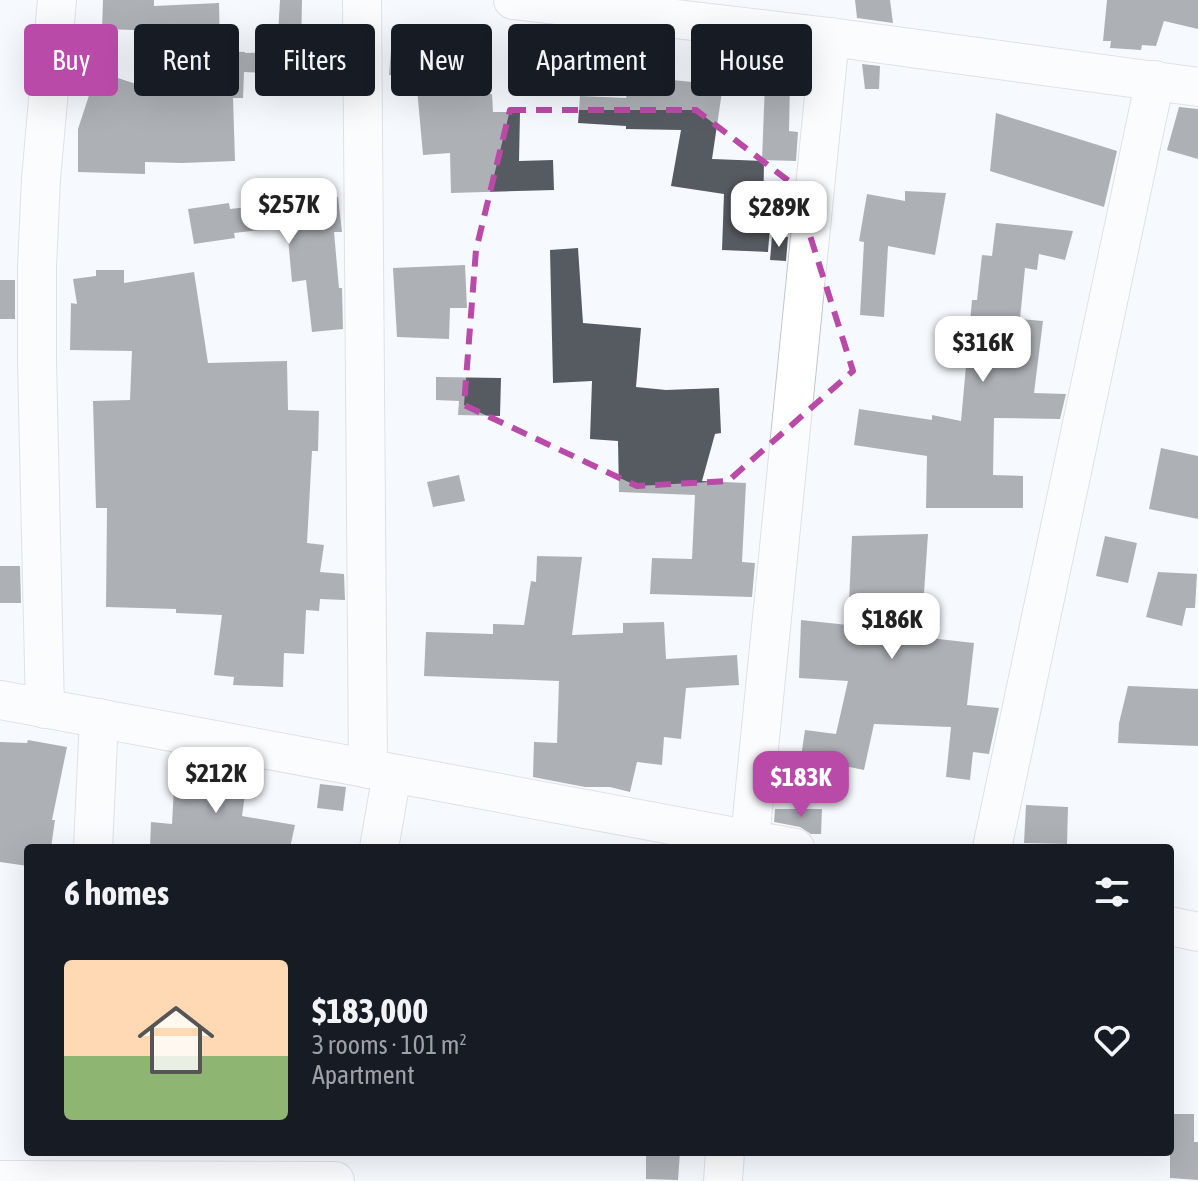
<!DOCTYPE html>
<html lang="en">
<head>
<meta charset="utf-8">
<style>
	:root { --surface:#171b24; --page:#20242c; --text:#f1f3f6; --muted:#9ea1a6; --accent:#ba4aa7 }
	body { margin:0; font-family:"Asap Condensed",sans-serif; background:var(--page); color:var(--text); height:100vh; display:flex; flex-direction:column; font-size:30px; white-space:nowrap }
	* { box-sizing:border-box; margin:0 }
	p { font-size:26px; color:var(--muted) }
	.icon { flex:none; width:44px; height:44px; fill:none; stroke:currentColor; stroke-width:2; stroke-linecap:round; stroke-linejoin:round }
	.map { position:relative; flex:1; overflow:hidden }
	.drawer { position:absolute; left:24px; top:844px; width:1150px; height:312px; display:flex; flex-direction:column; background:var(--surface); border-radius:8px; box-shadow:0 8px 32px #0002 }
	.drawer>* { flex:none }
	.top-card { position:absolute; left:24px; top:24px; width:1150px; height:72px; display:flex; gap:16px }
	.price { position:absolute; translate:-50% -68px; padding:0 18px; border-radius:16px; background:#fff; color:#222; font-size:26px; line-height:52px; filter:drop-shadow(0 2px 4px #0008) }
	.price::after { content:''; position:absolute; left:50%; top:48px; width:24px; height:18px; margin-left:-12px; background:inherit; clip-path:polygon(0 0,100% 0,50% 100%) }
	.price.current { background:var(--accent); color:#fff }
	ul { padding:0; list-style:none }
	li { display:flex; align-items:center; gap:24px; height:200px; padding:0 40px }
	li span { display:grid; place-items:center; flex:none; width:224px; height:160px; border-radius:8px; color:#555 }
	li>.icon { margin-inline-start:auto }
	span .icon { width:96px; height:96px; fill:#fffc; stroke-width:1 }
	li b { font-size:34px }
	h2 { display:flex; justify-content:space-between; align-items:center; height:96px; padding:0 40px; font-size:34px }
	.tag { padding:0 28px; border-radius:8px; background:var(--surface); box-shadow:0 8px 32px #0002; font-size:28px; line-height:72px }
	.tag.current { background:var(--accent); color:#fff }
	.map>svg:first-child { display:block }
</style>
</head>
<body>
<div class="map">
<svg width="1198" height="1181" viewBox="0 0 1198 1181">
	<rect width="100%" height="100%" fill="#f6fafe"/>
	<g fill="#565a61">
		<path d="M103 0H154V6L219 3 220 51 245 52V53L277 52 280 0H302L301 51 333 50 335 84 299 86 298 74 244 72 243 98H233L235 161 182 163 145 162V174L78 172V129L97 71 136 84 162 83 165 31 102 29Z"/>
		<path d="M855 0H890L893 23 857 18Z"/>
		<path d="M1107 0H1198V29L1164 21 1156 46 1142 45 1141 50 1110 48 1111 41H1103Z"/>
		<path d="M391 50 464 55 454 96 492 94 493 112H520L519 161 553 160 554 190 451 193 450 153 423 155 416 77 389 75Z"/>
		<path d="M862 64 880 66 879 89H865Z"/>
		<path d="M652 78 723 85 712 159 764 161 763 226H770L768 252 722 250 724 194 671 186 681 130 626 129V126L578 123 580 96 626 98 627 94 652 95Z"/>
		<path d="M765 82 790 84 789 131 798 132 796 161 762 160Z"/>
		<path d="M1179 107 1198 109V159L1167 150Z"/>
		<path d="M996 113 1117 151 1104 207 990 171Z"/>
		<path d="M905 191 946 193 935 255 888 246 884 317 860 315 864 242 859 241 867 194 905 201Z"/>
		<path d="M338 197 342 232H334L339 288H342L343 329 312 332 306 280 292 282 287 227 234 233 235 238 194 244 188 209 229 203 230 209Z"/>
		<path d="M996 223 1073 231 1065 260 1039 254 1037 270 1025 268 1020 319 1043 321 1034 393 1066 394 1060 419 994 418 993 475 1023 476V508H926L927 456 854 445 859 409 932 420V415L961 421 972 300H977L982 255 992 256Z"/>
		<path d="M772 237H788L786 261 770 260Z"/>
		<path d="M578 248 583 323 641 328 636 387 666 390 719 388 721 433 715 434 702 481 746 483 742 562 755 563 752 597 650 594 652 558 692 559 695 495 619 492 618 441 590 439 592 381 553 383 550 250Z"/>
		<path d="M465 265 467 308H450L449 339 397 337 393 268Z"/>
		<path d="M96 270H124V283L194 272 208 363 287 361 288 410 319 411 318 451H312L307 543 324 545 320 572 344 574 345 600 320 599 319 611 306 610 304 654 284 653 283 687 233 685 234 677 214 675 222 615 176 613V609L106 607 107 508H96L93 401 130 400 132 351 70 350 71 303 77 304 73 279 96 276Z"/>
		<rect x="0" y="280" width="15" height="39"/>
		<path d="M436 377 501 378 500 416 458 415 459 401 436 400Z"/>
		<path d="M1161 448 1198 456V519L1149 509Z"/>
		<path d="M459 475 465 501 433 507 427 482Z"/>
		<path d="M928 534 921 637 974 643 967 705 999 708 989 754 973 752 970 780 946 777 951 727 874 724 864 770 801 757 805 730 836 734 848 681 799 678 801 620 848 625 852 536Z"/>
		<path d="M1105 536 1137 543 1128 583 1096 576Z"/>
		<path d="M537 556 582 557 572 635 623 633V623L664 622 666 659 737 655 739 685 686 688 681 739 664 737 662 765 637 762 630 792 610 787H585L533 777 534 742 557 743 559 681 424 676 426 632 493 634V624L524 625 531 581 536 582Z"/>
		<path d="M0 566H20L21 603H0Z"/>
		<path d="M1158 572 1197 574 1195 608H1186L1182 626 1146 617Z"/>
		<path d="M1128 686 1198 689V746L1118 743 1119 723Z"/>
		<path d="M28 740 67 747 52 820H55L51 848H28V866L0 862V742L27 743Z"/>
		<path d="M175 768 219 769 248 773 242 816 295 825 290 848H150L151 822 172 824Z"/>
		<path d="M320 784 346 787 343 811 317 808Z"/>
		<path d="M1026 805 1068 807 1067 844 1024 843Z"/>
		<path d="M775 809H822L821 834H811L800 827 774 822Z"/>
		<path d="M1170 1114H1194V1142H1198V1180L1170 1178Z"/>
		<path d="M646 1152H680L678 1180 646 1179Z"/>
	</g>
	<g fill="none" stroke-linecap="round" stroke-linejoin="round">
		<g stroke="#c1c6ce" stroke-width="40">
			<g id="minor">
				<path d="M362 0 368 769"/>
				<path d="M513 0 830 37 1198 87"/>
				<path d="M0 700 795 848"/>
				<path d="M45 709 37 363V267L41 179 57 0"/>
				<path d="M93 848 99 718"/>
				<path d="M379 848 392 774"/>
				<path d="M749 848 830 37"/>
				<path d="M992 848 1155 80"/>
				<path d="M1170 926 1198 932"/>
				<path d="M0 1180 335 1181"/>
				<path d="M723 1181 725 1152"/>
			</g>
		</g>
		<use href="#minor" stroke="#fff" stroke-width="38"/>
	</g>
	<path d="M0 0H1198V1181H0ZM510 110H696L794 185 853 371 728 481 637 486 464 405 476 250Z" fill="#f6fafe" fill-opacity=".55" fill-rule="evenodd"/>
	<path fill="none" stroke="#ba4aa7" stroke-width="6" stroke-dasharray="16 10" stroke-linejoin="round" d="M510 110H696L794 185 853 371 728 481 637 486 464 405 476 250Z"/>
</svg>
<b class="price" style="left:289px;top:246px">$257K</b>
<b class="price" style="left:779px;top:249px">$289K</b>
<b class="price" style="left:983px;top:384px">$316K</b>
<b class="price" style="left:892px;top:661px">$186K</b>
<b class="price" style="left:216px;top:815px">$212K</b>
<b class="price current" style="left:801px;top:819px">$183K</b>
<div class="top-card">
<a class="tag current">Buy</a>
<a class="tag">Rent</a>
<a class="tag">Filters</a>
<a class="tag">New</a>
<a class="tag">Apartment</a>
<a class="tag">House</a>
</div>
<section class="drawer">
<h2>6 homes<svg class="icon" aria-label="filters" viewBox="0 0 24 24"><path d="M4 7h16M4 17h16"/><circle cx="9" cy="7" r="2"/><circle cx="15" cy="17" r="2"/></svg></h2>
<ul>
<li><span style="background:linear-gradient(#ffd9b3 60%,#8fb573 0)"><svg class="icon" aria-label="home" viewBox="0 0 24 24"><path d="M3 11l9-7 9 7M6 9v11h12V9"/></svg></span><div><b>$183,000</b><p>3 rooms · 101 m²</p><p>Apartment</p></div><svg class="icon" aria-label="heart" viewBox="0 0 24 24"><path d="M12 20l-8-8c-3-5 5-10 8-4 3-6 11-1 8 4z"/></svg></li>
</ul>
</section>
</div>
</body>
</html>
